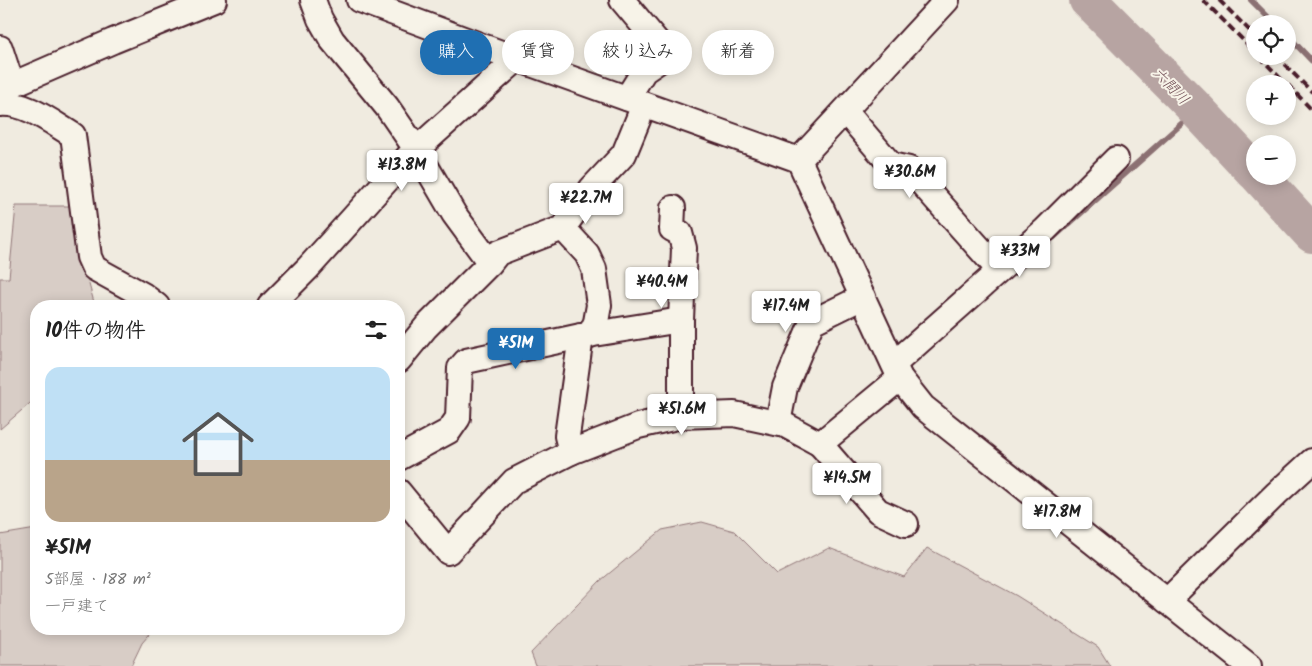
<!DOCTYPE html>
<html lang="ja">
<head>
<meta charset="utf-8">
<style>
	:root { --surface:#fff; --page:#f2f2f2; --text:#222; --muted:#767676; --accent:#1f6fb2 }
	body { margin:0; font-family:Kalam,"Klee One",sans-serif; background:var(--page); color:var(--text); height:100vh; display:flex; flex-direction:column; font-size:19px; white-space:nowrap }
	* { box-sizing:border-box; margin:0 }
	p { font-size:16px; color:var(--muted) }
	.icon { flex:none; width:28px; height:28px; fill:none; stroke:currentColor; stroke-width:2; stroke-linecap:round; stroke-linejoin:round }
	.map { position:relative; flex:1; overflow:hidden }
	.side { position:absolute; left:30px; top:300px; width:375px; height:335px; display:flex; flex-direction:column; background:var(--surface); border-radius:20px; box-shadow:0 2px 12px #0003 }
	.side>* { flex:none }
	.guide { position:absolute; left:420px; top:30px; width:475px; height:45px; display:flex; gap:10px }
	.tools { position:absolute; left:1246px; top:15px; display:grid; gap:10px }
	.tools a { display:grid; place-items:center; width:50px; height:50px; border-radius:50%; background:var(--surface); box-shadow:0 2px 12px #0003; font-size:25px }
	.price { position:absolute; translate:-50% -42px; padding:0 11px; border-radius:5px; background:#fff; color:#222; font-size:16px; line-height:32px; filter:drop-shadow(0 1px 2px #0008) }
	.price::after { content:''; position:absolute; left:50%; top:30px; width:15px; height:11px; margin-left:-8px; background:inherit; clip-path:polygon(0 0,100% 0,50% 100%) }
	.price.selected { background:var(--accent); color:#fff }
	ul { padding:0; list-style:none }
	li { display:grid; align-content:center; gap:10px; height:265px; padding:0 15px }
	li span { display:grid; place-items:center; height:155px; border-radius:15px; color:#555 }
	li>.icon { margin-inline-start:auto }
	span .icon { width:90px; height:90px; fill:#fffc; stroke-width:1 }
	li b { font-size:21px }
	h2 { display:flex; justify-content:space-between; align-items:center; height:60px; padding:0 15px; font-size:21px }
	.tag { padding:0 18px; border-radius:22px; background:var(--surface); box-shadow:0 2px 12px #0003; font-size:18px; line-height:45px }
	.tag.selected { background:var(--accent); color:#fff }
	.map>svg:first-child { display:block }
</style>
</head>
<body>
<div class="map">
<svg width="1312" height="666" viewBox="0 0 1312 666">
	<rect width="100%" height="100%" fill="#f0ebe0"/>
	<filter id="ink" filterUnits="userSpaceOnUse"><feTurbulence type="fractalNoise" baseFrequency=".02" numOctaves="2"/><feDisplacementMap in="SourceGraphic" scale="10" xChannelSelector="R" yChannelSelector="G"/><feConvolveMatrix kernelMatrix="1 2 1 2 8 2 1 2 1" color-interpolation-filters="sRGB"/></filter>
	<g filter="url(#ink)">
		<g fill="#d8cdc6" stroke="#917678">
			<path d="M16 206H73L84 266 95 306H36V398L0 429V278H9Z"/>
			<path d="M702 522 734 531 777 574 829 548 904 577 927 548 1017 596 1098 647 1110 666H536L531 653 600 581 662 530Z"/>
			<path d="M36 529V629H154L142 643 131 666H0V535Z"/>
		</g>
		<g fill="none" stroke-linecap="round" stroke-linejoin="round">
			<g stroke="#8b6f72" stroke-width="6">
				<path d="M1251 0 1275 24"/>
				<path d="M1288 36 1312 61"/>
				<path d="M1054 237 1197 110"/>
			</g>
			<g stroke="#b7a4a2" stroke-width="38">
				<path d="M1088 0 1197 110 1255 172"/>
				<path d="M1259 176 1312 234"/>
			</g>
			<g stroke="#4a1f2b" stroke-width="28">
				<g id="minor">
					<path d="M313 0 320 19 332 40 387 107 416 149 454 214 490 263 426 327 399 360"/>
					<path d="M359 0 517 59 799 160 900 378 923 407 1249 666"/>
					<path d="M622 0 659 44 666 56 644 71 627 98"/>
					<path d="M0 48 12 85"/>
					<path d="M0 90 113 41 214 0"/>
					<path d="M0 104C26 102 51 122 73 135L89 257 94 268 143 295 157 306"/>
					<path d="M845 111 891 165 909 169 999 270"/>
					<path d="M799 160 947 0"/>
					<path d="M673 208 672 229 680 233 684 248 681 320V416"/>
					<path d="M563 228 592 188 624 154 644 105"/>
					<path d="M490 263 498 253 563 228 587 254 594 269 599 305 596 322 590 335"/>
					<path d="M270 306 308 268 407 158 517 59"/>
					<path d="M894 364 1045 230 1116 159"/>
					<path d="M778 423 785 387 812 322 863 297"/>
					<path d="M820 444 878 511 906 524"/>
					<path d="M571 452 567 436 581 336"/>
					<path d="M399 458 449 431 458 418 460 368 466 361 581 336 681 320"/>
					<path d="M399 492 448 552 514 481 571 452 638 426 681 416 734 414 785 425 820 444 900 378"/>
					<path d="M1167 601 1277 493 1312 461"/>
				</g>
			</g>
			<use href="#minor" stroke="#f7f3e8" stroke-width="24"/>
			<g stroke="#4a1f2b" stroke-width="4" stroke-dasharray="8 4" stroke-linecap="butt">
				<path d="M1203 0 1255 52"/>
				<path d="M1219 0 1255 36"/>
				<path d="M1259 56 1286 84"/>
				<path d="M1276 56 1312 92"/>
				<path d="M1288 85 1312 110"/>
			</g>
		</g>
	</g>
	<g text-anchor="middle" stroke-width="4" stroke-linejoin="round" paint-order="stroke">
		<g font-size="15" font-style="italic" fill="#704e55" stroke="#f7f3e8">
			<text transform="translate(1171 86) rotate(46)" y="5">六間川</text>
		</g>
	</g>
</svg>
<div class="tools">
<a><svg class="icon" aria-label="locate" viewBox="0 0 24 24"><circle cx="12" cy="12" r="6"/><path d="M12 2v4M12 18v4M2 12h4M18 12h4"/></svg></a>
<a>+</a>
<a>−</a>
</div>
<b class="price" style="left:402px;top:192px">¥13.8M</b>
<b class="price" style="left:910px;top:199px">¥30.6M</b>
<b class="price" style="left:586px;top:225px">¥22.7M</b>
<b class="price" style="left:1020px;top:278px">¥33M</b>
<b class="price" style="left:662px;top:309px">¥40.4M</b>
<b class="price" style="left:786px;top:333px">¥17.4M</b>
<b class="price selected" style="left:516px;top:370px">¥51M</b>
<b class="price" style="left:682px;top:436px">¥51.6M</b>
<b class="price" style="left:847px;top:505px">¥14.5M</b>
<b class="price" style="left:1057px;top:539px">¥17.8M</b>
<div class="guide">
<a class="tag selected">購入</a>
<a class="tag">賃貸</a>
<a class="tag">絞り込み</a>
<a class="tag">新着</a>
</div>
<section class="side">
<h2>10件の物件<svg class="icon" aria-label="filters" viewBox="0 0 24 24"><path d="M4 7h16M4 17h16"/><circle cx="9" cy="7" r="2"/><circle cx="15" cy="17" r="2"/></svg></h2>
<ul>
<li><span style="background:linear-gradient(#bfe0f5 60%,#b9a48a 0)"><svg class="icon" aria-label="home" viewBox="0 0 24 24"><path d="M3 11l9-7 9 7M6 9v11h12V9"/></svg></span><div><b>¥51M</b><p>5部屋 · 188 m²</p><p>一戸建て</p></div></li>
</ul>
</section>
</div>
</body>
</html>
